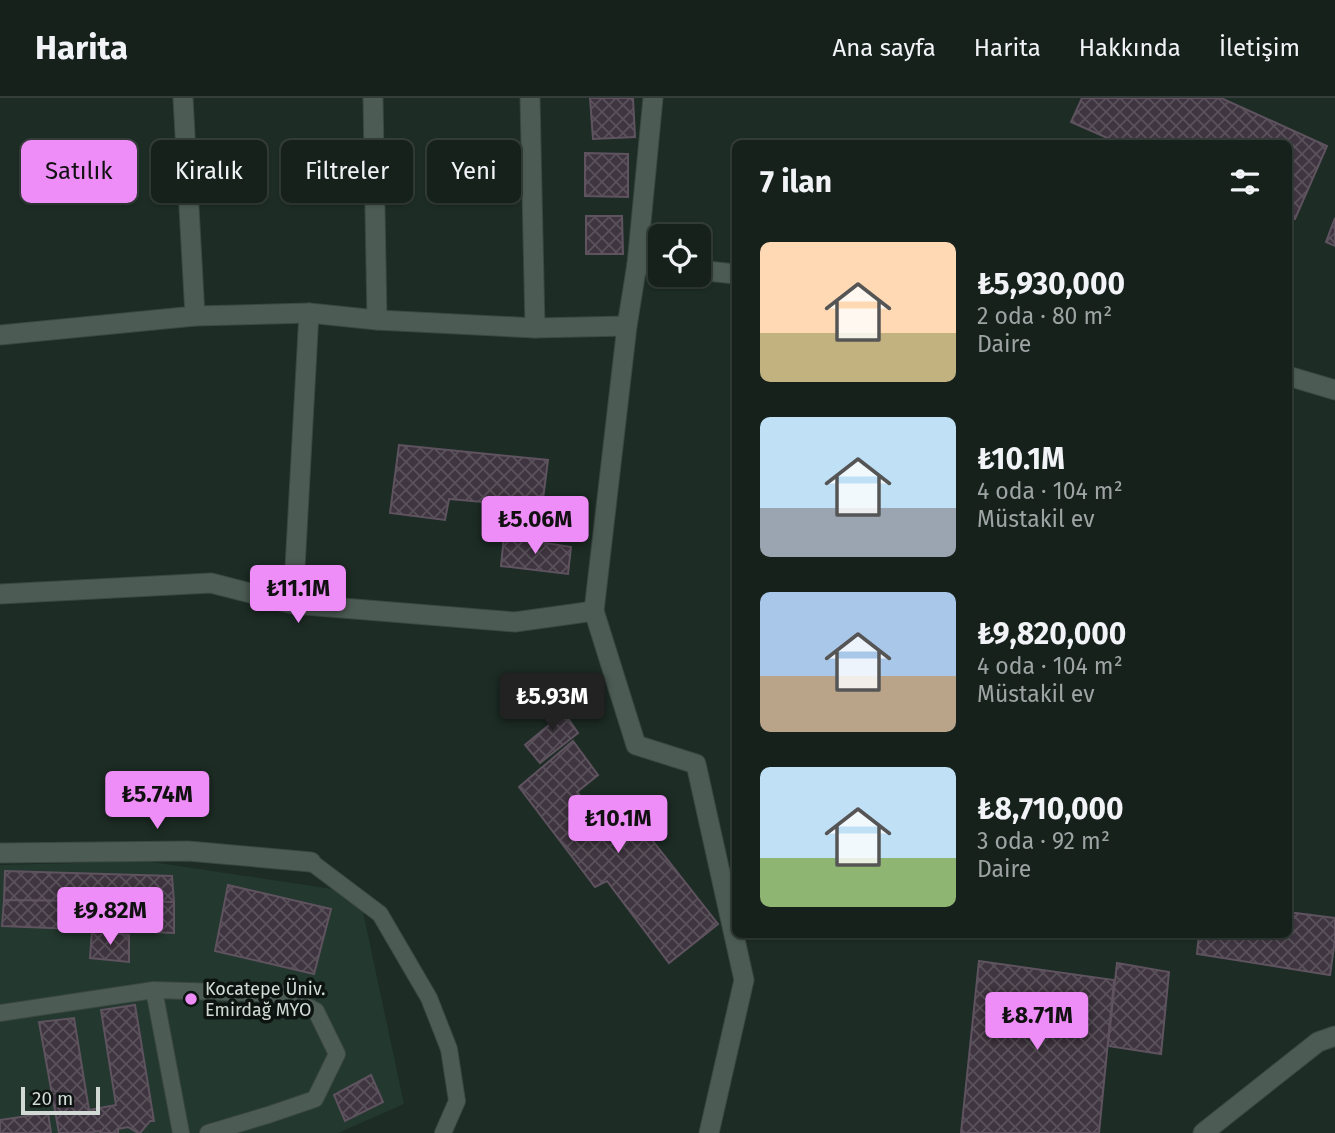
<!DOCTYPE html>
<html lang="tr">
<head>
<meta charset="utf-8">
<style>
	:root { --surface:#16211c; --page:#232e29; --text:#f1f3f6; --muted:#9ea3a3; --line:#353e3b; --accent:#ee8cf8 }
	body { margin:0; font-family:"Fira Sans",sans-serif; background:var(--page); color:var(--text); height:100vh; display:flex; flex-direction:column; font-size:26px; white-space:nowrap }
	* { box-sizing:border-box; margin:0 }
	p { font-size:23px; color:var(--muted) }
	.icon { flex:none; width:38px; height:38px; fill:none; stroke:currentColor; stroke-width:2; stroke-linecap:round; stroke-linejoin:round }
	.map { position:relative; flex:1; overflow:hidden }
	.panel { position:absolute; left:732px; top:42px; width:560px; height:798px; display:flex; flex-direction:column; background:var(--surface); border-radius:10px; box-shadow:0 2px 5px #0004,0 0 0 2px var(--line) }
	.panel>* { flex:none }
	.guide { position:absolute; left:21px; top:42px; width:606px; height:63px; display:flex; gap:14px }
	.buttons { position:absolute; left:648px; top:126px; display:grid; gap:14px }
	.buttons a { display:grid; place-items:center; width:63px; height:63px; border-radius:10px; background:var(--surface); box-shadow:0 2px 5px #0004,0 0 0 2px var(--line); font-size:35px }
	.scale { position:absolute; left:21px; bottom:18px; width:79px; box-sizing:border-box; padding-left:7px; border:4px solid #d1dad5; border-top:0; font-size:19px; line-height:24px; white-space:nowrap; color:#d1dad5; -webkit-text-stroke:5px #0c1310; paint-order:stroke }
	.price { position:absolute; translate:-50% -60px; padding:0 16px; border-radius:7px; background:var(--accent); color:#111; font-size:23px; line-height:46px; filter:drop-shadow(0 2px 4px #0008) }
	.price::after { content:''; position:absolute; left:50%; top:42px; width:21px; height:16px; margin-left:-10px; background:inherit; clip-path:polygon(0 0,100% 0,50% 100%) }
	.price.active { background:#222; color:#fff }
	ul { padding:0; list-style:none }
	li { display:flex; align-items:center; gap:21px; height:175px; padding:0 28px }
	li span { display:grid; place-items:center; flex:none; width:196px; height:140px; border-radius:10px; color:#555 }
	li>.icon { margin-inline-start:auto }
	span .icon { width:84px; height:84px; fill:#fffc; stroke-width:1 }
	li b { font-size:30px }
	h2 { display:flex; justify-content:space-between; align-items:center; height:84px; padding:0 28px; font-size:30px }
	.pill { padding:0 24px; border-radius:10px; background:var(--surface); box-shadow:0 2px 5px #0004,0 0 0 2px var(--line); font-size:24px; line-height:63px }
	.pill.active { background:var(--accent); color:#111 }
	header { display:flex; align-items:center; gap:42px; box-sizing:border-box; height:98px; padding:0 35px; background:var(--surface); border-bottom:2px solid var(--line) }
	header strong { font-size:33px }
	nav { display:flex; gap:38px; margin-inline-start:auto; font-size:24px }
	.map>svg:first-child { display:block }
</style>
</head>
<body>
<header>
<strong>Harita</strong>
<nav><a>Ana sayfa</a><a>Harita</a><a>Hakkında</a><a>İletişim</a></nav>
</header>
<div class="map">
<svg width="1335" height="1035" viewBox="0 0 1335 1035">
	<defs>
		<pattern id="building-cross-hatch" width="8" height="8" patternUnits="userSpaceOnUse" patternTransform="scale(1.75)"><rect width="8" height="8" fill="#3f3540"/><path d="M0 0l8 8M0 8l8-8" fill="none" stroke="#5a525b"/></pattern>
	</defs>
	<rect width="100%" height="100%" fill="#1d2c25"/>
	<path fill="#23382e" d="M145 763 359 795 404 1006 338 1035H0V767Z"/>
	<g fill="url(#building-cross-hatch)" stroke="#5e535f" stroke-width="2">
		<path d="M590 0H633L635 39 593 41Z"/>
		<path d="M1082 0H1221L1327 48 1295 121 1288 118V46H1121L1071 24Z"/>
		<path d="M585 55 628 56V99L585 98Z"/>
		<path d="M586 118H622L623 156H586Z"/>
		<path d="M1335 120V148L1326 144Z"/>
		<path d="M399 347 548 362 542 409 449 401 445 422 390 415Z"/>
		<path d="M504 438 571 449 568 476 501 468Z"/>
		<path d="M553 598 578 635 540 665 525 647 555 622 545 606Z"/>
		<path d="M573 643 598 677 577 694 604 727 626 709 718 826 669 865 607 783 595 789 519 689Z"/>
		<path d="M5 773 172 778 174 804 4 802Z"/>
		<path d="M228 787 331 811 314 876 215 853Z"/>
		<path d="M4 802 174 804V835L2 828Z"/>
		<path d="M1288 814 1335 820V842L1330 877 1197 856 1199 836H1288Z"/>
		<path d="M92 833 129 837V864L90 860Z"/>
		<path d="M979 863 1114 882 1099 1035H961Z"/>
		<path d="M1117 865 1169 874 1161 956 1108 948Z"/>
		<path d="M135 907 154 1023H150L140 1035H138L128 1029 118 1031V1035H100V1033L87 1035H59L39 924 74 920 89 1012 116 1007 101 912Z"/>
		<path d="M371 977 383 1004 345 1023 334 997Z"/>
		<path d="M48 1015 51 1035H0V1022Z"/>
	</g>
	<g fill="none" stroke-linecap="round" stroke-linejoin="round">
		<g stroke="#3c4742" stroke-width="18">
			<g id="service">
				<path d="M311 764 380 816 429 900 449 951 457 1003 443 1035"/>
				<path d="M154 892 181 1035"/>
				<path d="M0 915 154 892 285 896 316 913 337 956 315 1001 268 1017 208 1035"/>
			</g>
		</g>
		<g stroke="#3c4742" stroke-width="21">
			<g id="minor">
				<path d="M183 0 195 218"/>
				<path d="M373 0 377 222"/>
				<path d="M530 0 535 230"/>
				<path d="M653 0 637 166 627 228 594 513 636 647 696 666 744 882 709 1035"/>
				<path d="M637 166 660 168"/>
				<path d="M698 172 735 176"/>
				<path d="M0 237 195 218 309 215 377 222 535 230 627 228"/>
				<path d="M1288 278 1335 292"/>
				<path d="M0 496 211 485 293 506 515 524 594 513"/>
				<path d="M293 506 309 215"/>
				<path d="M0 755 188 753 311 764"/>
				<path d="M1203 1035 1318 944 1335 938"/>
			</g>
		</g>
		<use href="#service" stroke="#4c5c54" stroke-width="16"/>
		<use href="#minor" stroke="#4c5c54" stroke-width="19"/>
	</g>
	<circle fill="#ee8cf8" stroke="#0c1310" stroke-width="2.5" cx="191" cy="901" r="7"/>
	<g text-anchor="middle" stroke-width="7" stroke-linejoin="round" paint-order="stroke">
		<g font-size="18" fill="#d1dad5" stroke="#0c1310" text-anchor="start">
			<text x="205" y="897">Kocatepe Üniv.<tspan x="205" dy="21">Emirdağ MYO</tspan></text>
		</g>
	</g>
</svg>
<div class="buttons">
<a><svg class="icon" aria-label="locate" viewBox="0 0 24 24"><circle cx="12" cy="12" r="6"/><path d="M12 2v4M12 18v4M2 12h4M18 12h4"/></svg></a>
</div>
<div class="scale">20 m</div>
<b class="price" style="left:535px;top:458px">₺5.06M</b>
<b class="price" style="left:298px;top:527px">₺11.1M</b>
<b class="price active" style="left:552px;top:635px">₺5.93M</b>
<b class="price" style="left:157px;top:733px">₺5.74M</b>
<b class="price" style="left:618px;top:757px">₺10.1M</b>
<b class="price" style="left:110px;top:849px">₺9.82M</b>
<b class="price" style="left:1037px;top:954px">₺8.71M</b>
<div class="guide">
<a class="pill active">Satılık</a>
<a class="pill">Kiralık</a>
<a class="pill">Filtreler</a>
<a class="pill">Yeni</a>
</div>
<section class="panel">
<h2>7 ilan<svg class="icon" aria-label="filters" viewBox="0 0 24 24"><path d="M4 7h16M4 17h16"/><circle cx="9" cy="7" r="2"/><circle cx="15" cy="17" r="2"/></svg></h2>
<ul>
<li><span style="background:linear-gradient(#ffd9b3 65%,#c2b280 0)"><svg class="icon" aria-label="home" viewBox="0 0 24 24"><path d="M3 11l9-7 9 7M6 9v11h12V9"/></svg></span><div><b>₺5,930,000</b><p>2 oda · 80 m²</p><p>Daire</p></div></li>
<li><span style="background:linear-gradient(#bfe0f5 65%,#9aa5b1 0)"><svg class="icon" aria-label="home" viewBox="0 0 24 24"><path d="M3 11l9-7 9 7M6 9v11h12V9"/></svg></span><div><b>₺10.1M</b><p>4 oda · 104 m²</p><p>Müstakil ev</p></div></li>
<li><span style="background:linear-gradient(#a9c7e8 60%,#b9a48a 0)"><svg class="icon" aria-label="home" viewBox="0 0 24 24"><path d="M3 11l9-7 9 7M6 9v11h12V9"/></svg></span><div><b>₺9,820,000</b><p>4 oda · 104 m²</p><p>Müstakil ev</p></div></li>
<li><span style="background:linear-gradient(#bfe0f5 65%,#8fb573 0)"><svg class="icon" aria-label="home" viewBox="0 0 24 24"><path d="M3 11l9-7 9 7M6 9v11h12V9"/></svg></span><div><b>₺8,710,000</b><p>3 oda · 92 m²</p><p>Daire</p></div></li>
</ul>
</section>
</div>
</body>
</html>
